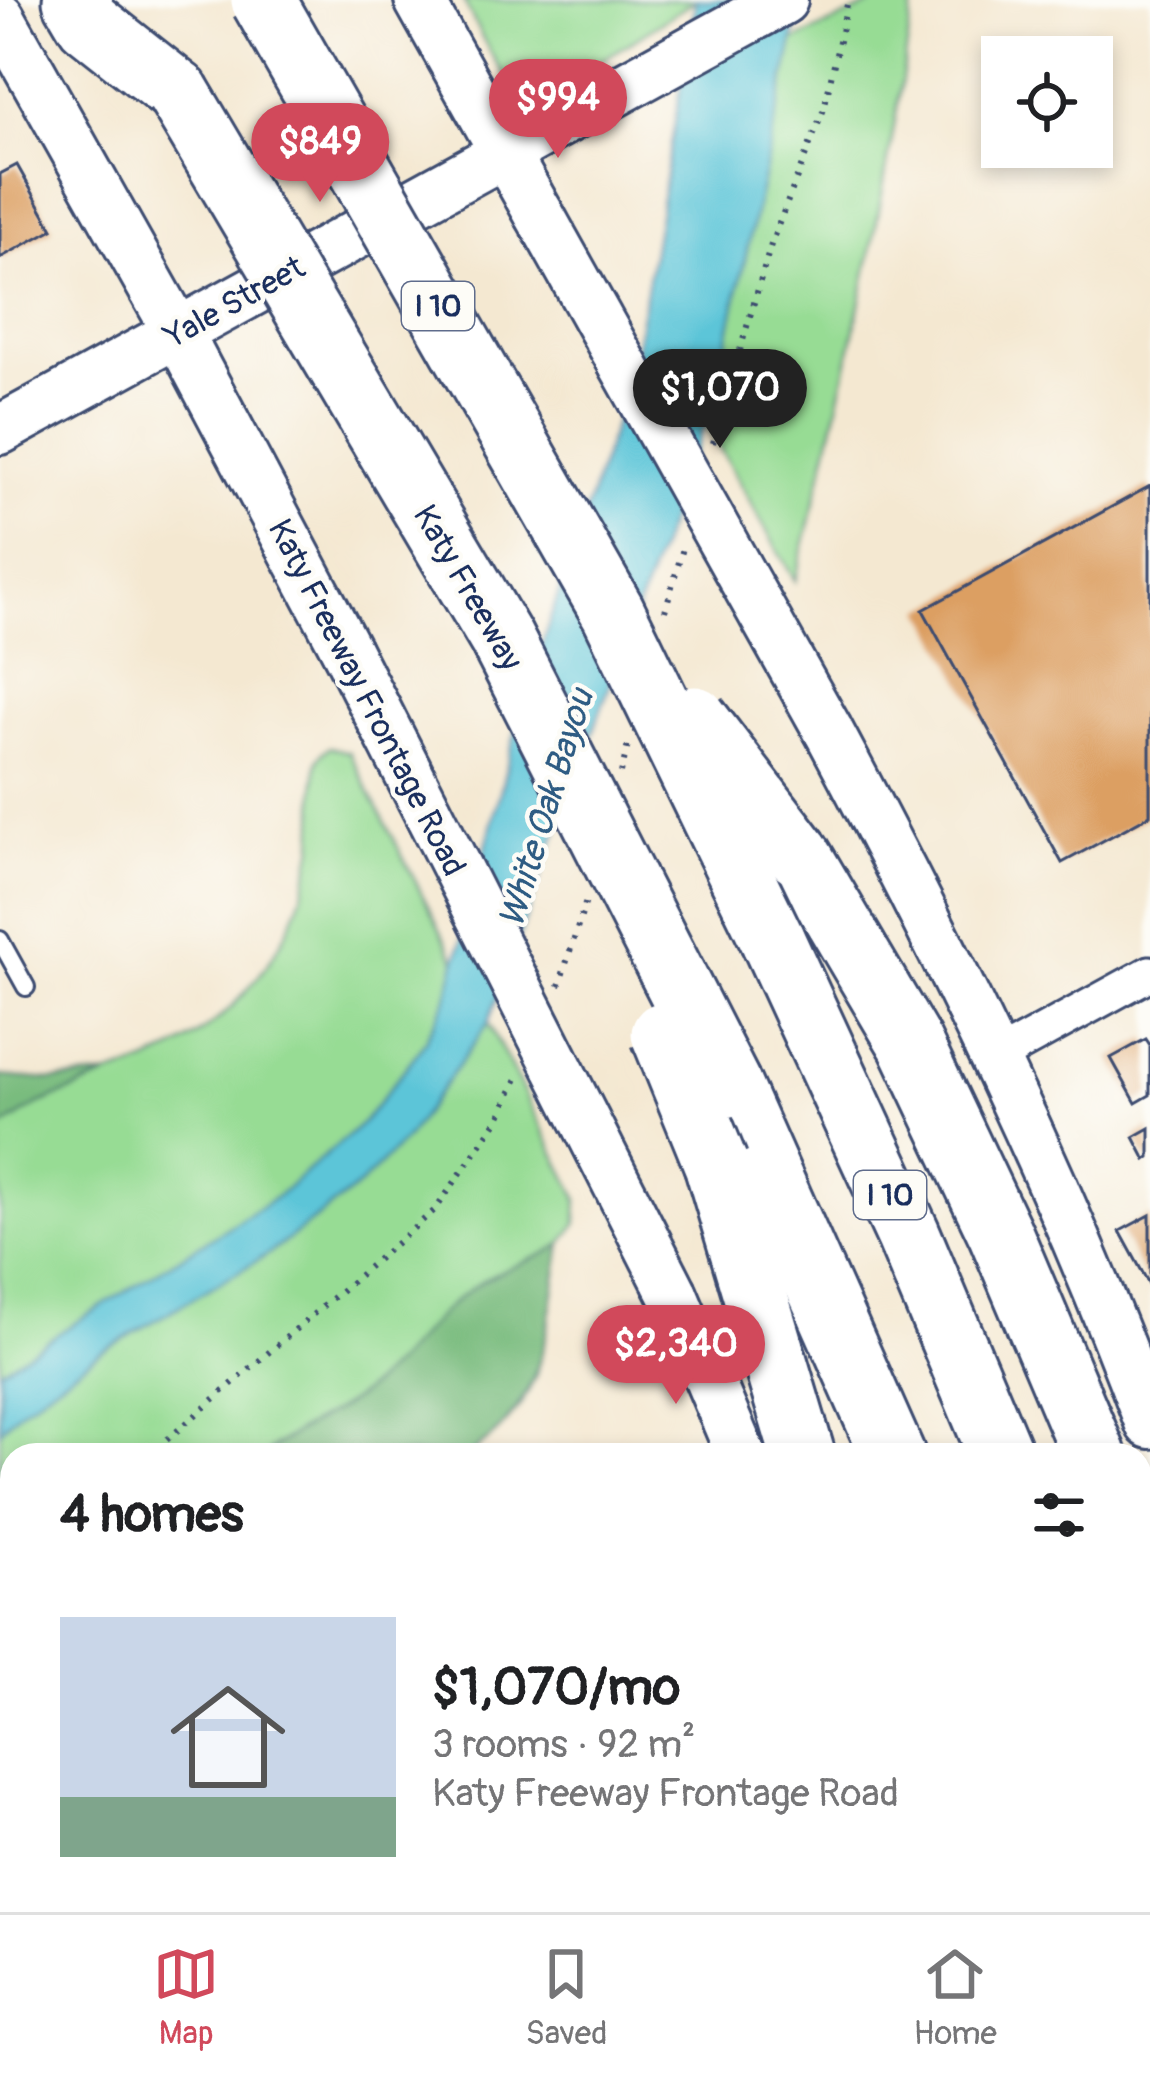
<!DOCTYPE html>
<html lang="en">
<head>
<meta charset="utf-8">
<style>
	:root { --surface:#fff; --page:#f6f6f6; --text:#202124; --muted:#757577; --line:#e0e0e0; --accent:#d1495b }
	body { margin:0; font-family:Pangolin,sans-serif; background:var(--page); color:var(--text); height:100vh; display:flex; flex-direction:column; font-size:45px; white-space:nowrap }
	* { box-sizing:border-box; margin:0 }
	p { font-size:39px; color:var(--muted) }
	.icon { flex:none; width:66px; height:66px; fill:none; stroke:currentColor; stroke-width:2; stroke-linecap:round; stroke-linejoin:round }
	.map { position:relative; flex:1; overflow:hidden }
	.drawer { position:absolute; left:0px; top:1443px; width:1152px; height:471px; display:flex; flex-direction:column; background:var(--surface); border-radius:36px 36px 0 0; box-shadow:0 6px 18px #0003 }
	.drawer>* { flex:none }
	.buttons { position:absolute; left:981px; top:36px; display:grid; gap:24px }
	.buttons a { display:grid; place-items:center; width:132px; height:132px; border-radius:0px; background:var(--surface); box-shadow:0 6px 18px #0003; font-size:60px }
	.price { position:absolute; translate:-50% -102px; padding:0 27px; border-radius:42px; background:var(--accent); color:#fff; font-size:39px; line-height:78px; filter:drop-shadow(0 3px 6px #0008) }
	.price::after { content:''; position:absolute; left:50%; top:72px; width:36px; height:27px; margin-left:-18px; background:inherit; clip-path:polygon(0 0,100% 0,50% 100%) }
	.price.selected { background:#222; color:#fff }
	ul { padding:0; list-style:none }
	li { display:flex; align-items:center; gap:36px; height:300px; padding:0 60px }
	li+li { border-top:3px solid var(--line) }
	li span { display:grid; place-items:center; flex:none; width:336px; height:240px; border-radius:0px; color:#555 }
	li>.icon { margin-inline-start:auto }
	span .icon { width:144px; height:144px; fill:#fffc; stroke-width:1 }
	li b { font-size:51px }
	h2 { display:flex; justify-content:space-between; align-items:center; height:144px; padding:0 60px; font-size:51px }
	.menu { display:flex; justify-content:space-around; align-items:center; height:168px; border-top:3px solid var(--line); background:var(--surface); font-size:33px; color:var(--muted) }
	.menu a { display:grid; justify-items:center; gap:6px }
	.menu .selected { color:var(--accent) }
	.map>svg:first-child { display:block }
</style>
</head>
<body>
<div class="map">
<svg width="1150" height="1912" viewBox="0 0 1150 1912">
	<rect width="100%" height="100%" fill="#fdfcf7"/>
	<filter id="ink" filterUnits="userSpaceOnUse"><feTurbulence type="fractalNoise" baseFrequency=".00833" numOctaves="2"/><feDisplacementMap in="SourceGraphic" scale="24" xChannelSelector="R" yChannelSelector="G"/><feConvolveMatrix kernelMatrix="1 2 1 2 8 2 1 2 1" color-interpolation-filters="sRGB"/></filter>
	<filter id="wash" filterUnits="userSpaceOnUse"><feTurbulence type="fractalNoise" baseFrequency=".004" numOctaves="4" result="noise"/><feDisplacementMap in="SourceGraphic" scale="48" xChannelSelector="R" yChannelSelector="G"/><feGaussianBlur stdDeviation="2.7" result="paint"/><feColorMatrix in="noise" values="0 0 0 0 0 0 0 0 0 0 0 0 0 0 0 0 0 1.4 0 .05"/><feComposite in="paint" operator="in"/></filter>
	<g filter="url(#wash)">
		<rect width="100%" height="100%" fill="#f4e8d1"/>
		<g fill="#97dc94" stroke="#598679" stroke-width="3">
			<path d="M463 0H696L563 85C554 89 546 96 536 96 506 97 476 24 463 0Z"/>
			<path d="M882 0H914C886 197 845 389 795 581L703 419 716 391 792 42Z"/>
			<path d="M330 747 349 752 578 1198 577 1223 562 1244 536 1375C521 1410 500 1434 468 1455H12V1700L0 1806V1076C35 1081 75 1084 110 1075 217 1047 295 959 313 850 317 829 313 771 318 760 321 752 324 751 330 747Z"/>
		</g>
		<g fill="#79bc7e" stroke="#4a766e" stroke-width="3">
			<path d="M0 1076 52 1080 108 1076 37 1105 0 1129Z"/>
			<path d="M562 1244C547 1328 547 1404 468 1455H265C292 1430 328 1418 358 1396 401 1365 428 1318 472 1288 499 1268 533 1263 562 1244Z"/>
		</g>
		<path fill="#5cc5d8" stroke="#3c7a9b" stroke-width="3" d="M696 0H802L716 391 488 1023 407 1137 360 1185 270 1253 94 1356 19 1411 0 1431V1370L278 1196 363 1123 421 1048 446 1001 525 695 632 371Z"/>
		<g id="blocks">
			<g fill="#dc9f62">
				<path d="M17 165 53 229 0 258V174Z"/>
				<path d="M1150 486V815L1062 863 923 610Z"/>
				<path d="M1146 1039 1150 1045V1095L1136 1103 1111 1058Z"/>
				<path d="M1150 1128V1157L1146 1160 1134 1137Z"/>
				<path d="M1150 1215V1286L1120 1231Z"/>
				<path d="M295 1902H357L363 1912H301Z"/>
				<path d="M363 1902H396L378 1912H368Z"/>
				<path d="M499 1902H552L555 1906 544 1912H481Z"/>
				<path d="M671 1902H696L701 1912H676Z"/>
				<path d="M706 1902H736L741 1912H712Z"/>
			</g>
		</g>
	</g>
	<g filter="url(#ink)">
		<use href="#blocks" fill-opacity="0" stroke="#3c4b6f" stroke-width="3"/>
		<g fill="none" stroke-linecap="round" stroke-linejoin="round">
			<g stroke="#3c4b6f" stroke-width="22">
				<path id="service" d="M0 940 26 987"/>
			</g>
			<g stroke="#3c4b6f" stroke-width="39">
				<g id="minor">
					<path d="M995 1058 1150 973"/>
					<path d="M608 1902 613 1912"/>
					<path d="M153 1912 170 1902"/>
					<path d="M813 1912 830 1902"/>
				</g>
			</g>
			<g stroke="#3c4b6f" stroke-width="54">
				<g id="secondary">
					<path d="M419 0 539 214"/>
					<path d="M0 17 178 333 346 650"/>
					<path d="M0 430 783 0"/>
					<path d="M828 730C948 955 1061 1185 1150 1424"/>
					<path d="M673 1294 741 1455"/>
					<path d="M927 1902 931 1912"/>
				</g>
			</g>
			<g stroke="#3c4b6f" stroke-width="69">
				<g id="motorway">
					<path d="M75 0 88 22 178 93"/>
					<path d="M798 853 910 1043 1000 1233 1094 1455"/>
					<path d="M772 939 908 1234 1001 1455"/>
					<path d="M729 1085 893 1455"/>
					<path d="M716 1164 803 1455"/>
					<path d="M1140 1556 1150 1578"/>
					<path d="M1140 1797 1150 1822"/>
					<path d="M966 1902 970 1912"/>
					<path d="M1067 1902 1071 1912"/>
				</g>
			</g>
			<g stroke="#3c4b6f" stroke-width="6" stroke-dasharray="3 9" stroke-linecap="butt">
				<path d="M713 443 772 241 824 109 848 0"/>
				<path d="M665 611 683 548"/>
				<path d="M621 773 628 745"/>
				<path d="M559 986 586 901"/>
				<path d="M149 1455 436 1209 499 1118 519 1074"/>
				<path d="M0 1678 12 1640"/>
			</g>
			<use href="#service" stroke="#fff" stroke-width="16"/>
			<use href="#minor" stroke="#fff" stroke-width="33"/>
			<use href="#secondary" stroke="#fff" stroke-width="48"/>
			<use href="#motorway" stroke="#fff" stroke-width="63"/>
			<g stroke="#3c4b6f" stroke-width="54" stroke-linecap="butt">
				<g id="secondary-bridge">
					<path d="M539 214 828 730"/>
					<path d="M346 650 673 1294"/>
				</g>
			</g>
			<g stroke="#3c4b6f" stroke-width="69" stroke-linecap="butt">
				<g id="motorway-bridge">
					<path d="M263 0 613 612 772 939"/>
					<path d="M178 93 501 638 729 1085"/>
					<path d="M695 718 798 853"/>
					<path d="M663 1034 716 1164"/>
				</g>
			</g>
			<use href="#secondary-bridge" stroke="#fff" stroke-width="48"/>
			<use href="#motorway-bridge" stroke="#fff" stroke-width="63"/>
		</g>
	</g>
	<g text-anchor="middle" stroke-width="9" stroke-linejoin="round" paint-order="stroke">
		<g fill="#fdfcf7" stroke="#5f6c8c" stroke-width="3">
			<rect x="402" y="282" width="72" height="48" rx="9"/>
			<rect x="854" y="1171" width="72" height="48" rx="9"/>
		</g>
		<g font-size="30" font-weight="bold" fill="#1b2f5e">
			<text x="438" y="316">I 10</text>
			<text x="890" y="1205">I 10</text>
		</g>
		<g font-size="33" fill="#1b2f5e" stroke="#fdfcf7">
			<text transform="translate(234 301) rotate(-29)" y="12">Yale Street</text>
			<text transform="translate(469 587) rotate(60)" y="12">Katy Freeway</text>
			<text transform="translate(368 697) rotate(63)" y="12">Katy Freeway Frontage Road</text>
		</g>
		<g font-size="36" font-style="italic" fill="#2e5c83" stroke="#fdfcf7">
			<text transform="translate(545 808) rotate(-73)" y="13">White Oak Bayou</text>
		</g>
	</g>
</svg>
<div class="buttons">
<a><svg class="icon" aria-label="locate" viewBox="0 0 24 24"><circle cx="12" cy="12" r="6"/><path d="M12 2v4M12 18v4M2 12h4M18 12h4"/></svg></a>
</div>
<b class="price" style="left:558px;top:161px">$994</b>
<b class="price" style="left:320px;top:205px">$849</b>
<b class="price selected" style="left:720px;top:451px">$1,070</b>
<b class="price" style="left:676px;top:1407px">$2,340</b>
<section class="drawer">
<h2>4 homes<svg class="icon" aria-label="filters" viewBox="0 0 24 24"><path d="M4 7h16M4 17h16"/><circle cx="9" cy="7" r="2"/><circle cx="15" cy="17" r="2"/></svg></h2>
<ul>
<li><span style="background:linear-gradient(#c9d6e8 75%,#7fa58c 0)"><svg class="icon" aria-label="home" viewBox="0 0 24 24"><path d="M3 11l9-7 9 7M6 9v11h12V9"/></svg></span><div><b>$1,070/mo</b><p>3 rooms · 92 m²</p><p>Katy Freeway Frontage Road</p></div></li>
</ul>
</section>
</div>
<nav class="menu">
<a class="selected"><svg class="icon" aria-label="map" viewBox="0 0 24 24"><path d="M3 6l6-2 6 2 6-2v14l-6 2-6-2-6 2zM9 4v14M15 6v14"/></svg>Map</a>
<a><svg class="icon" aria-label="saved" viewBox="0 0 24 24"><path d="M7 4h10v16l-5-4-5 4z"/></svg>Saved</a>
<a><svg class="icon" aria-label="home" viewBox="0 0 24 24"><path d="M3 11l9-7 9 7M6 9v11h12V9"/></svg>Home</a>
</nav>
</body>
</html>
